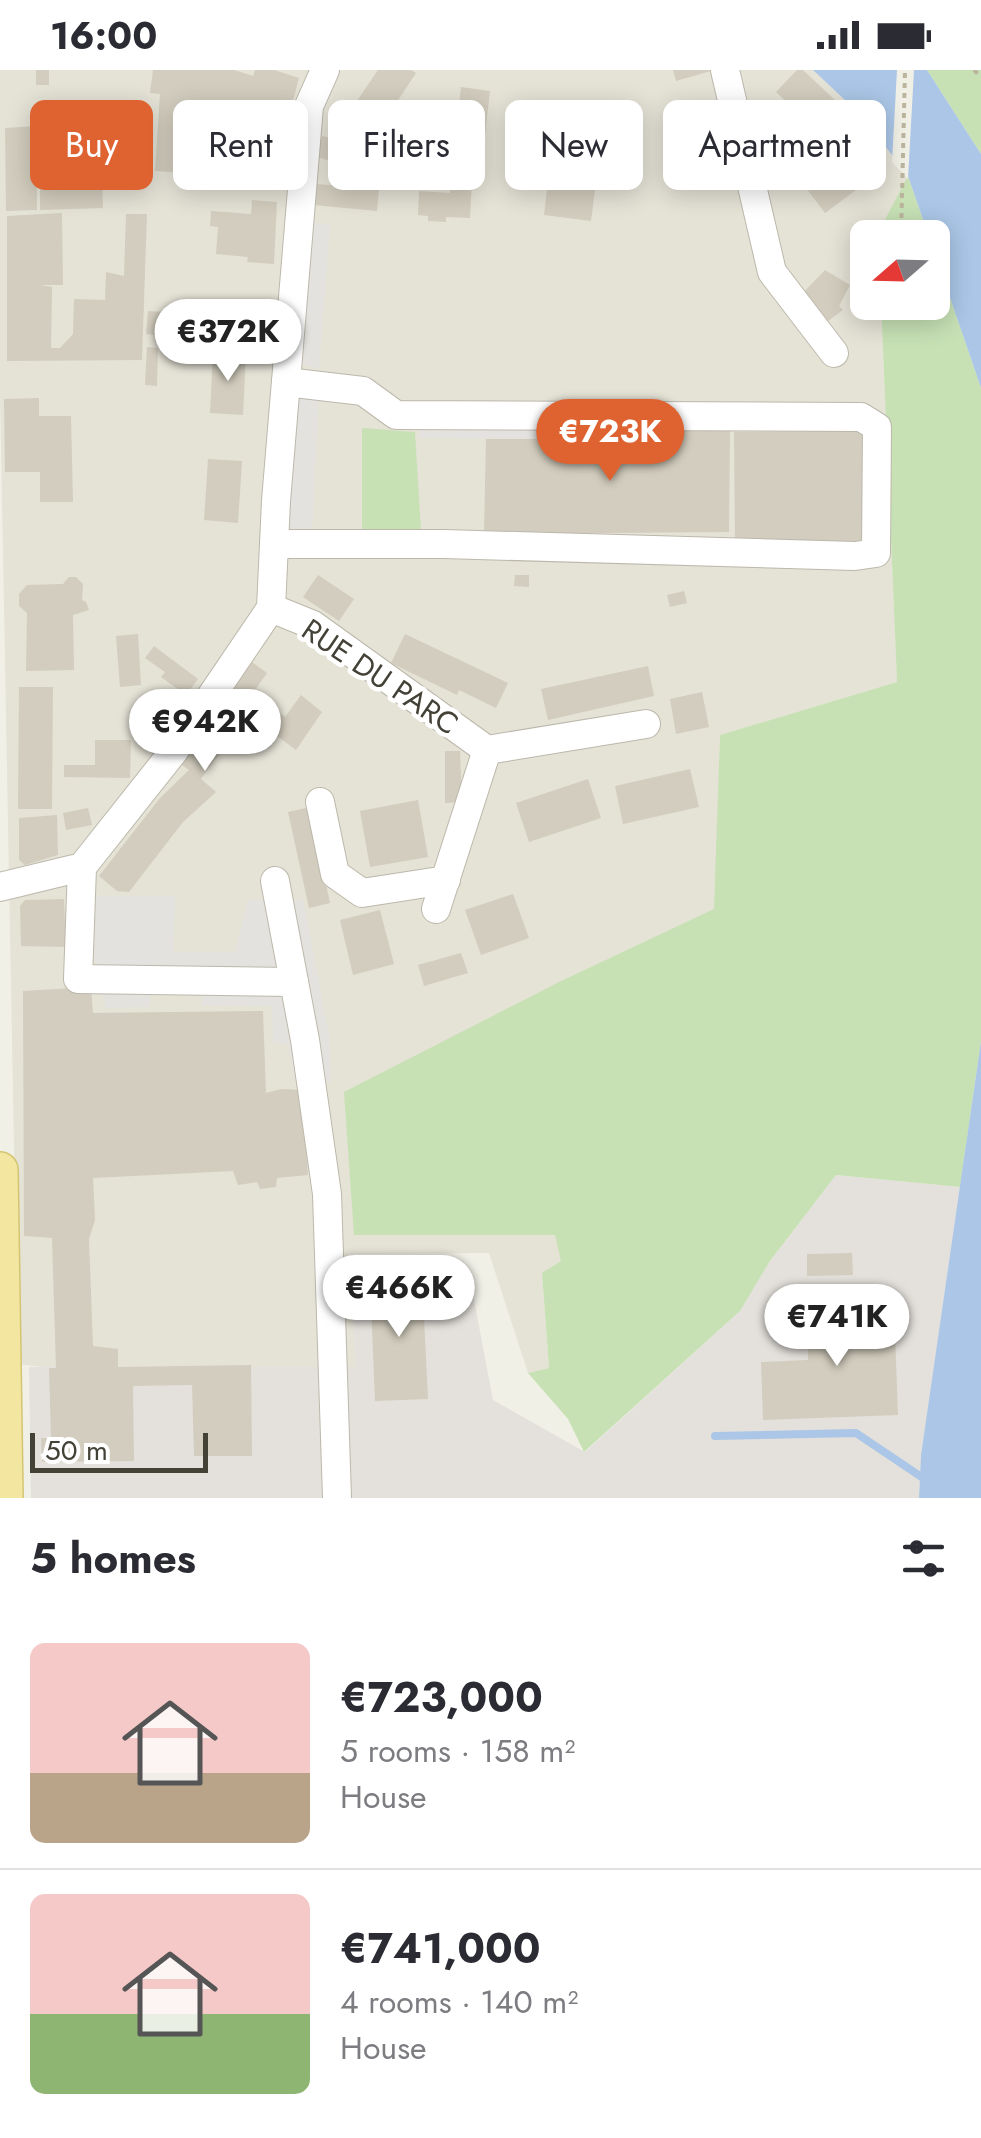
<!DOCTYPE html>
<html lang="en">
<head>
<meta charset="utf-8">
<style>
	:root { --surface:#fff; --page:#f7f7f7; --text:#2b2b33; --muted:#7c7c81; --line:#e1e1e2; --accent:#df6331 }
	body { margin:0; font-family:Jost,sans-serif; background:var(--page); color:var(--text); height:100vh; display:flex; flex-direction:column; font-size:38px; white-space:nowrap }
	* { box-sizing:border-box; margin:0 }
	p { font-size:32px; color:var(--muted) }
	.icon { flex:none; width:55px; height:55px; fill:none; stroke:currentColor; stroke-width:2; stroke-linecap:round; stroke-linejoin:round }
	.map { position:relative; height:1428px; overflow:hidden }
	.drawer { display:flex; flex-direction:column; background:var(--surface); flex:1 }
	.drawer>* { flex:none }
	.top-card { position:absolute; left:30px; top:30px; width:922px; height:90px; display:flex; gap:20px }
	.needle { width:65px; rotate:250deg }
	.tools { position:absolute; left:850px; top:150px; display:grid; gap:20px }
	.tools a { display:grid; place-items:center; width:100px; height:100px; border-radius:15px; background:var(--surface); box-shadow:0 5px 25px #0003; font-size:50px }
	.scale { position:absolute; left:30px; bottom:25px; width:178px; box-sizing:border-box; padding-left:10px; border:5px solid #444137; border-top:0; font-size:28px; line-height:35px; white-space:nowrap; color:#444137; -webkit-text-stroke:8px #fff; paint-order:stroke }
	.price { position:absolute; translate:-50% -85px; padding:0 22px; border-radius:35px; background:#fff; color:#222; font-size:32px; line-height:65px; filter:drop-shadow(0 2px 5px #0008) }
	.price::after { content:''; position:absolute; left:50%; top:60px; width:30px; height:22px; margin-left:-15px; background:inherit; clip-path:polygon(0 0,100% 0,50% 100%) }
	.price.current { background:var(--accent); color:#fff }
	ul { padding:0; list-style:none }
	li { display:flex; align-items:center; gap:30px; height:250px; padding:0 30px }
	li+li { border-top:2px solid var(--line) }
	li span { display:grid; place-items:center; flex:none; width:280px; height:200px; border-radius:15px; color:#555 }
	li>.icon { margin-inline-start:auto }
	span .icon { width:120px; height:120px; fill:#fffc; stroke-width:1 }
	li b { font-size:42px }
	h2 { display:flex; justify-content:space-between; align-items:center; height:120px; padding:0 30px; font-size:42px }
	.tag { padding:0 35px; border-radius:15px; background:var(--surface); box-shadow:0 5px 25px #0003; font-size:35px; line-height:90px }
	.tag.current { background:var(--accent); color:#fff }
	.status { display:flex; justify-content:space-between; align-items:center; height:70px; padding:0 50px; background:var(--surface); direction:ltr }
	.status svg { height:28px; fill:currentColor }
	.map>svg:first-child { display:block }
</style>
</head>
<body>
<div class="status"><b>16:00</b><svg viewBox="0 0 49 12"><path d="M0 12V9h3v3zM5 12V6h3v6zM10 12V3h3v9zM15 12V0h3v12zM26 1h20v11H26zM47 4h2v5h-2z"/></svg></div>
<div class="map">
<svg width="981" height="1428" viewBox="0 0 981 1428">
	<rect width="100%" height="100%" fill="#f1f0e7"/>
	<path fill="#e5e2d6" d="M0 0H813L863 47 908 106 879 167 868 168V232L881 233 897 612 720 665 715 839 563 910 355 1164 555 1165 562 1191 542 1204 549 1298 528 1303 489 1183 348 1184 357 1297 49 1298 18 1294 0 321Z"/>
	<path fill="#e4e1dc" d="M836 1105 960 1117 921 1385 919 1428H31L29 1297H356L348 1184 468 1198 493 1330 585 1382 740 1241 770 1191Z"/>
	<g fill="#c7e1b5">
		<path d="M927 0H981V84Z"/>
		<path d="M908 106 929 167H879L878 163Z"/>
		<path d="M933 178 981 318V971L960 1117 836 1105 770 1191 740 1241 584 1382 568 1349 528 1303 549 1298 542 1203 561 1191 555 1165H354L344 1022 563 910 714 839 720 665 897 612 881 233 932 232Z"/>
		<path d="M362 358 415 362 421 460 362 462Z"/>
	</g>
	<g fill="#e3e2df">
		<path d="M310 152 330 155 319 299 299 292Z"/>
		<path d="M297 323H319L312 461 289 460Z"/>
		<path d="M617 353 613 369 419 368 420 354Z"/>
		<path d="M95 826H175L173 882H235L248 830H303L329 965 331 1012 295 1009 288 974 273 973 272 936 202 935V920L150 922V937L106 938 94 890Z"/>
	</g>
	<g fill="#abc6e7">
		<path d="M813 0H927L981 84V318L933 178 932 168 929 167 908 106 863 47Z"/>
		<path d="M981 971V1428H919L921 1385Z"/>
	</g>
	<path fill="#f1f0e7" d="M897 0H914L908 109 892 92Z"/>
	<g fill="none" stroke-linecap="round" stroke-linejoin="round">
		<path stroke="#abc6e7" stroke-width="8" d="M715 1366 856 1363 926 1410"/>
	</g>
	<g fill="#d2cdbe">
		<rect x="36" y="0" width="13" height="15"/>
		<path d="M153 0H234L253 6 255 0H274L299 8 279 84 200 60 192 103 155 101 160 24 150 23Z"/>
		<path d="M378 0H411L416 3 385 50 357 31Z"/>
		<path d="M673 0H711V1L676 11Z"/>
		<path d="M797 0H803L837 32 813 57 776 22Z"/>
		<path d="M461 17 490 21 481 100 452 96 456 66 445 65 446 51 457 52Z"/>
		<path d="M36 56 37 140 6 141 5 58Z"/>
		<path d="M554 60 602 66 591 151 544 145Z"/>
		<path d="M322 66 421 88 415 114 378 105 381 92 349 84 346 95 316 87Z"/>
		<path d="M831 87 856 120 825 143 800 110Z"/>
		<path d="M451 108 472 110 470 148 446 147V152L428 151V146L418 145 419 121 450 123Z"/>
		<path d="M102 112 103 138 40 140V114Z"/>
		<path d="M315 114 379 119 377 141 314 135Z"/>
		<path d="M252 130 277 132 274 194 247 192 248 187 216 184 218 157 210 156 211 141 251 144Z"/>
		<path d="M62 143 63 215H41L52 217 51 278H60L73 264 74 229 105 230 106 202 124 206 126 144H147L142 290 7 291V146Z"/>
		<path d="M825 200 850 215 839 236 843 240 824 254 800 226Z"/>
		<path d="M148 241 182 243 180 267 146 264Z"/>
		<path d="M147 277 158 278 157 316 145 315Z"/>
		<path d="M213 283 246 285 243 345 210 343Z"/>
		<path d="M39 328V346H71L73 432H40V402H5L4 329Z"/>
		<path d="M730 357 729 462 484 464 486 369H637V359Z"/>
		<path d="M862 361V476L735 475 734 362Z"/>
		<path d="M208 389 242 391 238 453 204 450Z"/>
		<path d="M318 505 354 529 339 551 303 527Z"/>
		<path d="M515 505H529V517L514 516Z"/>
		<path d="M69 507H76L83 514 82 530 86 532 89 540 73 545 74 600 26 601 27 543 19 536V524L27 515 63 514Z"/>
		<path d="M684 521 687 533 670 537 667 525Z"/>
		<path d="M138 564 141 615 120 617 116 566Z"/>
		<path d="M405 564 508 613 496 638 459 620 457 625 391 593Z"/>
		<path d="M154 576 198 609 186 625 161 607 165 602 145 588Z"/>
		<path d="M252 592 267 603 253 623 285 647 301 625 322 642 296 680 253 648 240 667 234 663 201 709 216 722 183 752 129 822 117 821 99 806 160 728 189 700 182 695Z"/>
		<path d="M648 596 654 626 548 650 541 619Z"/>
		<path d="M19 617H53L52 739H18Z"/>
		<path d="M702 622 709 657 676 664 670 629Z"/>
		<path d="M157 626 175 640 167 651 149 637Z"/>
		<path d="M95 670H131L130 708 64 707V695H95Z"/>
		<path d="M445 681H460L462 732 445 733Z"/>
		<path d="M690 699 699 737 623 754 615 716Z"/>
		<path d="M588 709 601 748 529 772 516 733Z"/>
		<path d="M418 730 428 787 370 797 360 741Z"/>
		<path d="M310 737 330 833 309 838 288 742Z"/>
		<path d="M88 738 92 755 66 760 63 743Z"/>
		<path d="M57 745 58 785 25 795 19 790V748Z"/>
		<path d="M513 824 529 868 481 885 465 840Z"/>
		<path d="M64 829 66 877 21 876 20 836 25 830Z"/>
		<path d="M380 840 394 894 353 905 340 850Z"/>
		<path d="M461 883 468 903 424 916 418 895Z"/>
		<path d="M91 917 93 943 263 941 266 1023 281 1019 302 1020 308 1105 277 1108 276 1117 260 1119 257 1112 238 1115 233 1101 93 1108 95 1150 89 1169 93 1276 118 1279V1297L251 1295 252 1386H194L192 1315 133 1316 134 1391 42 1392 41 1368H51L49 1298H56L52 1168 24 1166 23 921Z"/>
		<path d="M852 1183 853 1205 807 1206V1184Z"/>
		<path d="M422 1208 428 1329 375 1331 370 1210Z"/>
		<path d="M894 1237 898 1345 763 1350 761 1292 808 1290 807 1240Z"/>
	</g>
	<g fill="none" stroke-linecap="round" stroke-linejoin="round">
		<g stroke="#bcb8ab" stroke-width="30">
			<g id="minor">
				<path d="M725 0 772 202 834 283"/>
				<path d="M274 474H444L855 486 876 483 877 357 861 347 396 345 363 321 286 312"/>
				<path d="M271 538 313 555 487 680 646 654"/>
				<path d="M320 732 335 804 362 823 446 810"/>
				<path d="M82 797 78 909 294 912"/>
				<path d="M275 811 305 970 327 1124 337 1428"/>
				<path d="M0 817 82 797 174 681 271 538 276 431 309 36 325 0"/>
				<path d="M436 839 487 680"/>
			</g>
		</g>
		<g stroke="#d4c572" stroke-width="38">
			<path id="major" d="M0 1100 5 1428"/>
		</g>
		<g stroke="#bcb59e" stroke-width="4" stroke-dasharray="5 5" stroke-linecap="butt">
			<path d="M974 0 981 7"/>
			<path d="M901 168 905 0"/>
		</g>
		<use href="#minor" stroke="#fff" stroke-width="28"/>
		<use href="#major" stroke="#f2e6a0" stroke-width="35"/>
	</g>
	<g text-anchor="middle" stroke-width="9" stroke-linejoin="round" paint-order="stroke">
		<g font-size="30" fill="#444137" stroke="#fff">
			<text transform="translate(380 607) rotate(34)" y="10">RUE DU PARC</text>
		</g>
	</g>
</svg>
<div class="tools">
<a><svg class="needle" viewBox="-14 -14 28 28"><path d="M0-13l5 13h-10z" fill="#e53935"/><path d="M0 13l5-13h-10z" fill="#7c7c81"/></svg></a>
</div>
<div class="scale">50 m</div>
<b class="price" style="left:228px;top:314px">€372K</b>
<b class="price current" style="left:610px;top:414px">€723K</b>
<b class="price" style="left:205px;top:704px">€942K</b>
<b class="price" style="left:399px;top:1270px">€466K</b>
<b class="price" style="left:837px;top:1299px">€741K</b>
<div class="top-card">
<a class="tag current">Buy</a>
<a class="tag">Rent</a>
<a class="tag">Filters</a>
<a class="tag">New</a>
<a class="tag">Apartment</a>
</div>
</div>
<section class="drawer">
<h2>5 homes<svg class="icon" aria-label="filters" viewBox="0 0 24 24"><path d="M4 7h16M4 17h16"/><circle cx="9" cy="7" r="2"/><circle cx="15" cy="17" r="2"/></svg></h2>
<ul>
<li><span style="background:linear-gradient(#f6c9c9 65%,#b9a48a 0)"><svg class="icon" aria-label="home" viewBox="0 0 24 24"><path d="M3 11l9-7 9 7M6 9v11h12V9"/></svg></span><div><b>€723,000</b><p>5 rooms · 158 m²</p><p>House</p></div></li>
<li><span style="background:linear-gradient(#f6c9c9 60%,#8fb573 0)"><svg class="icon" aria-label="home" viewBox="0 0 24 24"><path d="M3 11l9-7 9 7M6 9v11h12V9"/></svg></span><div><b>€741,000</b><p>4 rooms · 140 m²</p><p>House</p></div></li>
</ul>
</section>
</body>
</html>
